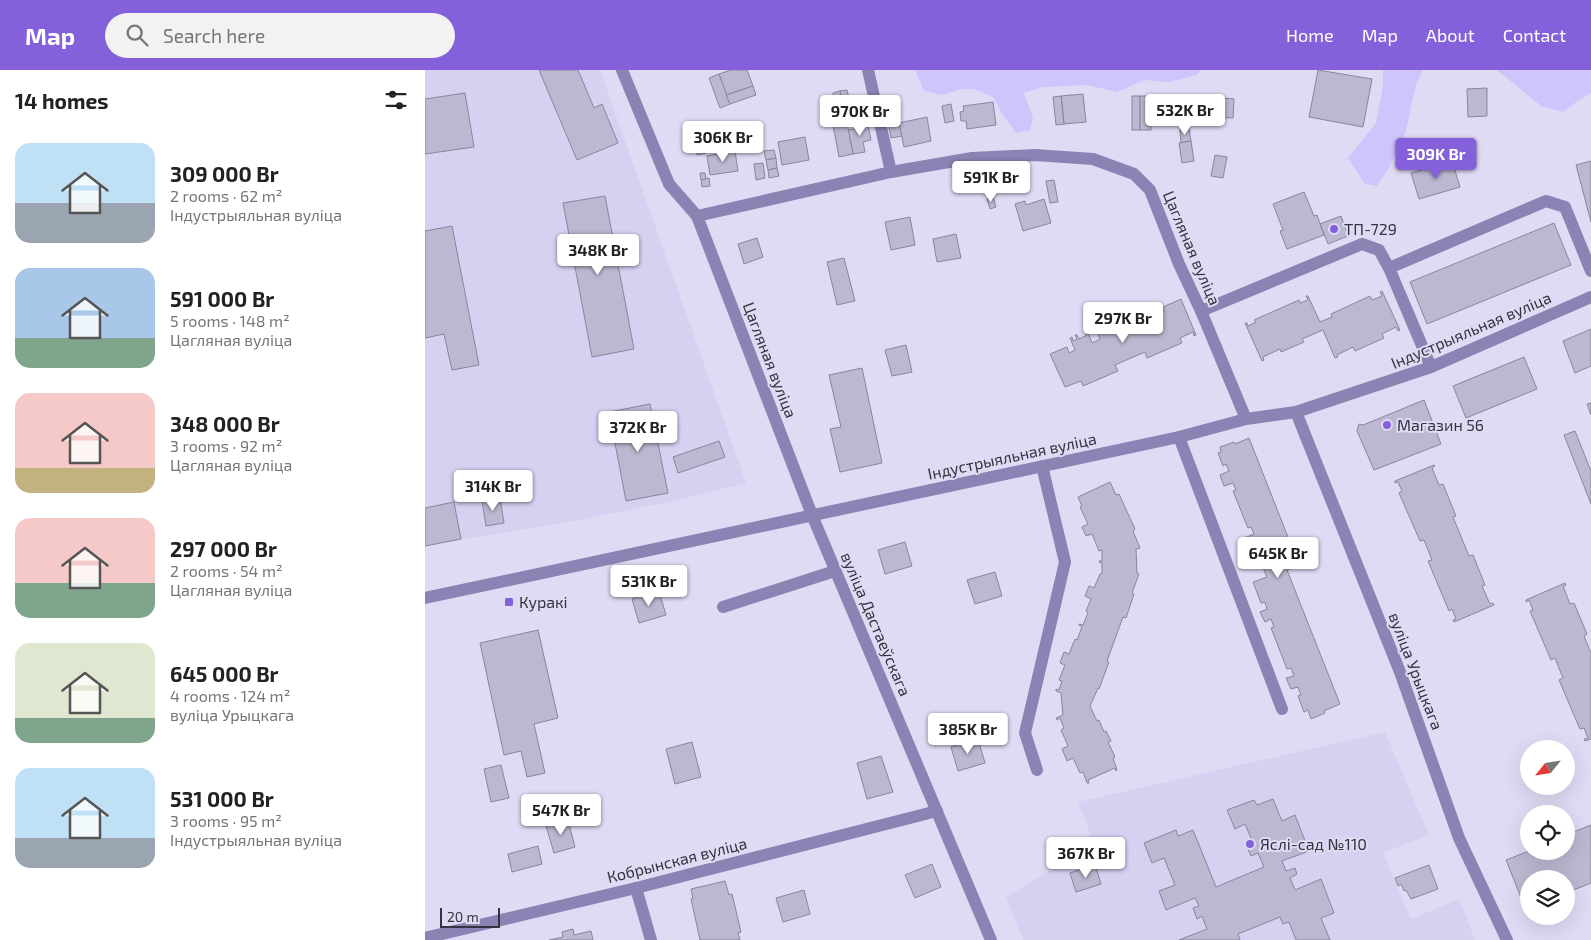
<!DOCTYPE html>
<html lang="en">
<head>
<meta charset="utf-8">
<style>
	:root { --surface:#fff; --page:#f2f2f2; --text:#222; --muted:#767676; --accent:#8460da }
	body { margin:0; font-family:"Exo 2",sans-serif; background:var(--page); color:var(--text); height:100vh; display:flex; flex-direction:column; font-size:19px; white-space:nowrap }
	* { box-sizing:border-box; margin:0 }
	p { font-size:16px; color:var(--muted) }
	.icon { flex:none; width:28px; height:28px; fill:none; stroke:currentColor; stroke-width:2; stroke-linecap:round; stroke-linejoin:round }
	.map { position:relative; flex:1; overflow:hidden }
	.sheet { display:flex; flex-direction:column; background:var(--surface); width:425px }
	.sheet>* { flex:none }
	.needle { width:32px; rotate:240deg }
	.buttons { position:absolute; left:1095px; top:670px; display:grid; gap:10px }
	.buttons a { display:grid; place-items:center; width:55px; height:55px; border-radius:50%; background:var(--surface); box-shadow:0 5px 20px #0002; font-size:25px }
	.scale { position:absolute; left:15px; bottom:12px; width:60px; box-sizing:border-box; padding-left:5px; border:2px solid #35333d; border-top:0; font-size:14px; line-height:18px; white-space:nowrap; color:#35333d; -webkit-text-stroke:4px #e0dbf5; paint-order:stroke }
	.price { position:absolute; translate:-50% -42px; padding:0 11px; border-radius:5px; background:#fff; color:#222; font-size:16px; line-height:32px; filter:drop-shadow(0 1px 2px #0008) }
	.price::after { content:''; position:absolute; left:50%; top:30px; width:15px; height:11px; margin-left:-8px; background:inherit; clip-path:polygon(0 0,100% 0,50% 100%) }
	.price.current { background:var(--accent); color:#fff }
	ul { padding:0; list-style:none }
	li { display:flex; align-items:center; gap:15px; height:125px; padding:0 15px }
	li span { display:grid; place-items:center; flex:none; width:140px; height:100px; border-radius:15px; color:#555 }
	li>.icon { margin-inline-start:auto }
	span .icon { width:60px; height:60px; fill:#fffc; stroke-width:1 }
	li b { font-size:21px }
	h2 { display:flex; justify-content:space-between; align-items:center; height:60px; padding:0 15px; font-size:21px }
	header { display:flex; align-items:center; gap:30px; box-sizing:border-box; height:70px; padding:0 25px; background:var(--accent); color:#fff }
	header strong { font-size:24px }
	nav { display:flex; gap:28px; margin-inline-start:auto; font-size:18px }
	.search { width:350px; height:45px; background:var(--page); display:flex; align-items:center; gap:12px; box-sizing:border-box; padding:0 18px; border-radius:28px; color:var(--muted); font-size:19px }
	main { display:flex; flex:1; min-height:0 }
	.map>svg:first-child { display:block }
</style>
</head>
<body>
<header>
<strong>Map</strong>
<div class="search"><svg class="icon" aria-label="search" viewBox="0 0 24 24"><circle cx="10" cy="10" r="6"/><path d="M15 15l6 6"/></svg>Search here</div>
<nav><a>Home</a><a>Map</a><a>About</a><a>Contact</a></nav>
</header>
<main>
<section class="sheet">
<h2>14 homes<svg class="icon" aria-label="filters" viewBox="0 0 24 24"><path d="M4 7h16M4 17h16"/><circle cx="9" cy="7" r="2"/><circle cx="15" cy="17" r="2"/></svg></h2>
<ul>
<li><span style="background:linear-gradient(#bfe0f5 60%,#9aa5b1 0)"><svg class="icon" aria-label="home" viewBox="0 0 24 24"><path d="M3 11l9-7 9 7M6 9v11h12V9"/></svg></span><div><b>309 000 Br</b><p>2 rooms · 62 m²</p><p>Індустрыяльная вуліца</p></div></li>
<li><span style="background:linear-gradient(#a9c7e8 70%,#7fa58c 0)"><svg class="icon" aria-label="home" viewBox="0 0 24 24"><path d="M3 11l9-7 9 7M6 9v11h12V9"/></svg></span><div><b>591 000 Br</b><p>5 rooms · 148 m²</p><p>Цагляная вуліца</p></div></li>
<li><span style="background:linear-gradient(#f6c9c9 75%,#c2b280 0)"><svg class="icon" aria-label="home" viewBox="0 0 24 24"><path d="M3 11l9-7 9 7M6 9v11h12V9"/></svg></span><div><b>348 000 Br</b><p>3 rooms · 92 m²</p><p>Цагляная вуліца</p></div></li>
<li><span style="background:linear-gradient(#f6c9c9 65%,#7fa58c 0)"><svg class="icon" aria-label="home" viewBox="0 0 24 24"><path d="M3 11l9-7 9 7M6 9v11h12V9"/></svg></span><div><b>297 000 Br</b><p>2 rooms · 54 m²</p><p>Цагляная вуліца</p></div></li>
<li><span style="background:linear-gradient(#dfe7d0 75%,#7fa58c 0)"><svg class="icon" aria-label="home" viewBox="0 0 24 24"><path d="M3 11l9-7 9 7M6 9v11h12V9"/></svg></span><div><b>645 000 Br</b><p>4 rooms · 124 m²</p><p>вуліца Урыцкага</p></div></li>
<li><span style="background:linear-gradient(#bfe0f5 70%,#9aa5b1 0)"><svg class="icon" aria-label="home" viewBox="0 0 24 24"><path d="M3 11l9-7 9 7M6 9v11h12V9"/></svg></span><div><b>531 000 Br</b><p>3 rooms · 95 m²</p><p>Індустрыяльная вуліца</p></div></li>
</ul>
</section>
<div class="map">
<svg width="1166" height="870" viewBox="0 0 1166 870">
	<rect width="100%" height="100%" fill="#e0dbf5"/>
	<g fill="#d6d0f1">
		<path d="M0 0H175L321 413 244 432 154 450 0 476Z"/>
		<path d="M960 662 1004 765 958 783 986 849 1034 829 1050 870H598L581 827 624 801 674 787 653 732Z"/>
	</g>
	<g fill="#cfc4fc">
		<path d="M490 0H776L772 5 744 12 719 10 692 22 662 15 618 17 599 23 608 48 605 60 591 63 578 45 568 27 549 19H537L517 25 499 21Z"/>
		<path d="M958 0H998L991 14 981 60 965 96 952 116 940 114 923 88 951 53 958 16Z"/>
		<path d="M1072 0H1166V23L1154 30 1138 42 1116 36Z"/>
	</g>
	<g fill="#bcb8d1" stroke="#8a859d">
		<path d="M114 0H153L169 38 177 34 193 73 152 90Z"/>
		<path d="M306 0H322L328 16 301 25 294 4Z"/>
		<path d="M893 0 947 9 938 57 884 47Z"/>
		<path d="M294 4 305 34 295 38 284 8Z"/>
		<path d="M328 16 331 25 305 34 301 25Z"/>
		<path d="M1062 18V46L1043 47 1042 19Z"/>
		<path d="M422 20 427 40 419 42 415 21Z"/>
		<path d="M415 21 419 42 411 43 408 23Z"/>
		<path d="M40 23 49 77 0 84V29Z"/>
		<path d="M658 24 661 52 639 54 636 26Z"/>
		<path d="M636 26 639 54 631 55 628 27Z"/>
		<rect x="707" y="26" width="8" height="34"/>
		<path d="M715 26H735L736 54H726V60H715Z"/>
		<path d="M787 27 809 29 808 48 785 47Z"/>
		<path d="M568 32 571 55 542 59 541 51H536L535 42 539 41 538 36Z"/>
		<path d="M526 34 529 51 520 53 517 36Z"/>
		<path d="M472 44 477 66 466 68 462 47Z"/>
		<path d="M502 47 506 71 479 77 474 53Z"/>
		<path d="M442 50 446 70 438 72 440 82 428 84 423 60 434 58 433 52Z"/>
		<path d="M422 53 428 84 414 87 408 55Z"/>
		<path d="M764 59 766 71 756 73 755 60Z"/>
		<path d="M380 67 384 90 357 95 353 72Z"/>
		<path d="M766 71 769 91 757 93 754 73Z"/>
		<path d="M280 76 281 83 272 85 271 78Z"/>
		<path d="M349 80 351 88 341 90 339 81Z"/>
		<path d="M310 81 313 101 285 105 282 86Z"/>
		<path d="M790 85 802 87 798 108 786 106Z"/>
		<path d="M351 88 352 98 343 100 341 90Z"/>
		<path d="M1027 91 1035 117 994 129 986 103Z"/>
		<path d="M1166 91V152L1151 95Z"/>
		<path d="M338 93 340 108 331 110 329 94Z"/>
		<path d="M352 98 354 106 344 108 343 100Z"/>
		<path d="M275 103H280L281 109 276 110Z"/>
		<path d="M284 108 285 116 277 117 276 110Z"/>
		<path d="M629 110 633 132 625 133 621 111Z"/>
		<path d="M879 122 889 146 892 145 899 165 862 179 855 161 858 160 848 134Z"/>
		<path d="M180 126 209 279 167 287 138 133Z"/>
		<path d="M568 127 571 137 565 139 562 129Z"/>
		<path d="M619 129 626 153 598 161 590 134 600 131 601 135Z"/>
		<path d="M916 146 923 166 903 174 895 154Z"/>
		<path d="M485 147 490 175 466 180 460 152Z"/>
		<path d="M1129 153 1146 195 1002 254 985 212Z"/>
		<path d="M27 156 54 295 27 300 19 264 0 268V161Z"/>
		<path d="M531 164 536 188 512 192 508 169Z"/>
		<path d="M332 168 338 187 319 194 313 174Z"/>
		<path d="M419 188 430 231 412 235 402 192Z"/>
		<path d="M957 221 975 260 973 261 971 257 957 264 959 268 930 281 928 277 912 285 913 287 910 288 898 260 877 269 879 272 856 282 855 279 838 287 839 290 837 291 820 253H822L823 256 831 252 829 250 874 230 875 233 883 230 881 226H883L895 252 907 247 906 244 945 226 947 230 957 226 955 222Z"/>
		<path d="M756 229 771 265 769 266 768 262 755 268 757 273 722 288 720 282 690 295 693 301 658 316 656 311 640 317 625 284 642 277 644 283 650 280 645 268 647 267 648 271 652 269 650 265H652L654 269 662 265 660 261 662 260 667 273 675 269 673 264 708 249 711 254 718 251 712 239 713 238 715 242 719 240 717 236 720 240 728 236 727 233 728 232 733 244 739 241 738 237Z"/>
		<path d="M1166 259V296L1150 303 1138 271Z"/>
		<path d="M481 275 487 302 467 306 460 280Z"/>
		<path d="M1099 287 1112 319 1041 348 1028 316Z"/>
		<path d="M437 298 457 393 415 402 405 359 416 357 404 305Z"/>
		<path d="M999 330 1016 374 949 400 932 361 934 354 938 355Z"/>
		<path d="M1166 333V345L1162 334Z"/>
		<path d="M225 334 243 423 201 431 184 342Z"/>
		<path d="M1150 361 1166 401V434L1139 365Z"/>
		<path d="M824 368 874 495 862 500 915 634 899 641 900 643 886 649 883 640 879 642 873 626 876 625 873 617 866 619 861 608 869 606 866 598 862 599 846 558 849 557 846 549 840 552 835 542 842 539 840 532 836 533 828 512 842 507 833 485 837 484 834 476 824 480 819 468 829 464 826 457 823 458 808 421 811 420 808 413 799 416 795 405 804 401 801 394 798 396 793 383 796 382 795 377 809 372 810 374Z"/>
		<path d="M294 371 300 387 253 403 248 387Z"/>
		<path d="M1009 395 1010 396 1007 398 1014 415 1018 414 1031 446 1028 447 1044 486 1048 485 1060 515 1057 516 1065 534 1068 533 1069 535 1029 552 1028 550 1031 549 1027 539 1024 541 1003 491 1007 490 999 470 995 471 974 423 977 421 973 412 970 413V411Z"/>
		<path d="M685 412 691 425 694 424 710 459 708 461 715 478 711 479 712 503 714 504 707 523 709 524 701 548 698 547 682 591 684 592 674 619 673 618 665 636 672 651 674 650 679 662 681 661 686 671 683 672 690 687 688 688 692 700 691 701 690 698 663 710 664 713H662L658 702 655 703 648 688 642 691 637 679 643 676 636 660 639 658 635 648 632 650 631 648 638 645 636 623 631 621V619L634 620 637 611 634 610 640 595 635 593 639 582 644 584 650 569 652 570 657 557 654 555V554L658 555 663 543 661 541 666 529 660 526 664 516 669 518 675 504H677V493H675L674 491H677V480L674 481 667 464 661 466 657 457 663 454 655 437 657 436 653 427Z"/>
		<path d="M75 428 79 453 61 456 57 431Z"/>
		<path d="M29 432 36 469 0 476V438Z"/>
		<path d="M480 472 487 496 460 504 453 480Z"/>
		<path d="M570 502 577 526 550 534 542 510Z"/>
		<path d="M1140 513 1141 515 1138 516 1145 534 1149 533 1162 564 1159 566 1166 583V669L1160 671 1159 669 1163 668 1159 658 1155 659 1134 610 1138 608 1130 588 1126 590 1105 541 1108 540 1104 530 1101 532V530Z"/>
		<path d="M234 521 241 545 214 553 207 529Z"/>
		<path d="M113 560 133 648 109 654 120 703 102 707 96 681 79 685 55 573Z"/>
		<path d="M553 669 560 693 533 701 526 677Z"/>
		<path d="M267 672 276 707 250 714 241 679Z"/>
		<path d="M456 686 468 722 442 729 432 693Z"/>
		<path d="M76 695 84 728 66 732 59 699Z"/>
		<path d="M848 729 857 751 870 745 884 781 857 791 861 801 870 798 872 804 865 808 870 820 896 809 909 843 896 848 905 870H871L864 852 858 854 855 847 813 864 815 870H754L782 859 777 846 772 849 768 838 774 836 770 828 741 840 734 821 750 815 739 788 727 793 719 773 751 760 753 766 768 760 791 817 839 797 833 783 826 786 822 777 829 775 820 754 810 759 802 740 829 730 832 735Z"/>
		<path d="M143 750 150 777 129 783 121 756Z"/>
		<path d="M1166 755V813L1141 823V809H1104V839L1101 840 1081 790 1104 781H1141V765Z"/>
		<path d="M113 776 117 794 87 802 83 784Z"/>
		<path d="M507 794 516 817 490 828 480 805Z"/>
		<path d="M670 795 676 814 651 822 645 803Z"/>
		<path d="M1004 795 1013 819 986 829 981 820 979 821 976 814 973 816 970 808Z"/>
		<path d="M300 811 304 825 307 824 316 862 313 863 315 870H275L266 829H268L266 819Z"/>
		<path d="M379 820 385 844 358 852 351 828Z"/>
		<path d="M148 859 149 865 166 861 168 870H124L138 867 137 862Z"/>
	</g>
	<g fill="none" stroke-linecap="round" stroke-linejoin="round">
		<g stroke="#8c82b3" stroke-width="12">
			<path d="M197 0 244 114 272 146 387 445 566 870"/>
			<path d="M443 0 466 102"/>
			<path d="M272 146 466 102 547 88 610 85 668 89 709 104 725 120 754 194 776 241 821 349"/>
			<path d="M964 198 1121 131 1140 137 1166 201"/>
			<path d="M776 241 937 174 954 180 964 198 1006 297"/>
			<path d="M871 342 975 602 1034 768 1082 870"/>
			<path d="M754 367 857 639"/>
			<path d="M0 528 754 367 821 349 871 342 1006 297 1166 227"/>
			<path d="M298 537 410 501"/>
			<path d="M612 700 600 663 640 492 617 396"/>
			<path d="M211 818 226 870"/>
			<path d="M0 868 211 818 512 741"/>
		</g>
	</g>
	<g fill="#8460da" stroke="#e0dbf5" stroke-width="2">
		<circle cx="909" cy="159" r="5"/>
		<circle cx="962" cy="355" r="5"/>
		<rect x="79" y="527" width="10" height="10" rx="2.5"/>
		<circle cx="825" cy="774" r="5"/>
	</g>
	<g text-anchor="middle" stroke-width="4" stroke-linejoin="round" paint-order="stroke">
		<g font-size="16" fill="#35333d" stroke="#e0dbf5" text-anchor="start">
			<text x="919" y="165">ТП-729</text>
			<text x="972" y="361">Магазин 56</text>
			<text x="94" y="538">Куракі</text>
			<text x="835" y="780">Яслі-сад №110</text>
		</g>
		<g font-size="16" fill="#35333d" stroke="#e0dbf5">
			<text transform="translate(767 178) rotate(67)" y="6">Цагляная вуліца</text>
			<text transform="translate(1046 260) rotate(-23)" y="6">Індустрыяльная вуліца</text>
			<text transform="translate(345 290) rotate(69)" y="6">Цагляная вуліца</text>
			<text transform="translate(587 386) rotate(-12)" y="6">Індустрыяльная вуліца</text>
			<text transform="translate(451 554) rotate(67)" y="6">вуліца Дастаеўскага</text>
			<text transform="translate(991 601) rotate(69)" y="6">вуліца Урыцкага</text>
			<text transform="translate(252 790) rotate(-14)" y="6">Кобрынская вуліца</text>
		</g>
	</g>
</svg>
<div class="buttons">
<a><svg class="needle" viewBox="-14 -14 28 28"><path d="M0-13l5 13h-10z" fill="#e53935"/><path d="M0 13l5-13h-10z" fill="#767676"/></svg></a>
<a><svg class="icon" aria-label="locate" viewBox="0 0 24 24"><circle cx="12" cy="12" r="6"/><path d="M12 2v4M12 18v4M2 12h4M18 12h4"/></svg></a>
<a><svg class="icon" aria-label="layers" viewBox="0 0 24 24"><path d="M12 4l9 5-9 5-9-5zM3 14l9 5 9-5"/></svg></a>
</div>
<div class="scale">20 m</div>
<b class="price" style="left:760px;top:66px">532K Br</b>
<b class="price" style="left:435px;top:67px">970K Br</b>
<b class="price" style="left:298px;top:93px">306K Br</b>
<b class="price current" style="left:1011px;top:110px">309K Br</b>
<b class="price" style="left:566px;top:133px">591K Br</b>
<b class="price" style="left:173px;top:206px">348K Br</b>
<b class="price" style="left:698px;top:274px">297K Br</b>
<b class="price" style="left:213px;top:383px">372K Br</b>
<b class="price" style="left:68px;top:442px">314K Br</b>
<b class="price" style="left:853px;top:509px">645K Br</b>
<b class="price" style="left:224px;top:537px">531K Br</b>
<b class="price" style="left:543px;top:685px">385K Br</b>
<b class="price" style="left:136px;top:766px">547K Br</b>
<b class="price" style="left:661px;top:809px">367K Br</b>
</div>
</main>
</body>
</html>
